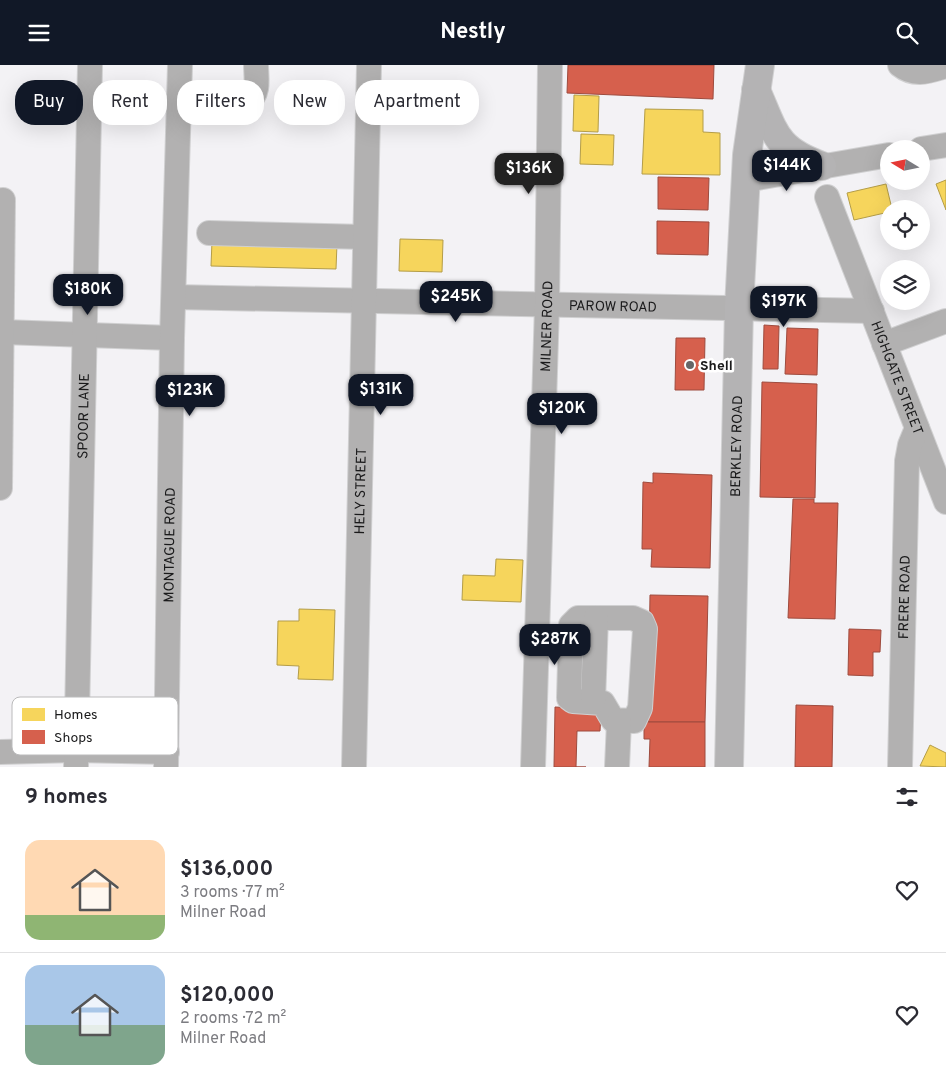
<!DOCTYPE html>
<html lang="en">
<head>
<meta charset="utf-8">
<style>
	:root { --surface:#fff; --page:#f7f7f7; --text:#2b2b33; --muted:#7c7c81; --line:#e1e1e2; --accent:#111827 }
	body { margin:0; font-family:Overpass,sans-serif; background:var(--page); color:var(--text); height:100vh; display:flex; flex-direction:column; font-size:19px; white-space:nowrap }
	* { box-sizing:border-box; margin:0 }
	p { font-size:16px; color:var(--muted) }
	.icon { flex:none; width:28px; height:28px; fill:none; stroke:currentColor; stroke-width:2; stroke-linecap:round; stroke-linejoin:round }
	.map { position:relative; height:702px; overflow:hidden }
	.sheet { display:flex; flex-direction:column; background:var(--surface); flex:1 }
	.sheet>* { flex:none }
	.banner { position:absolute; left:15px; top:15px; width:500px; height:45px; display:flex; gap:10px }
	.needle { width:32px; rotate:280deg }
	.buttons { position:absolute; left:880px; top:75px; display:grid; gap:10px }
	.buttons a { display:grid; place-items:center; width:50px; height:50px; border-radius:50%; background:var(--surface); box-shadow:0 5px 20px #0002; font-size:25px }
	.price { position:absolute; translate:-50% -42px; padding:0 11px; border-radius:10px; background:var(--accent); color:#fff; font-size:16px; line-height:32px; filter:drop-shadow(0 1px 2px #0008) }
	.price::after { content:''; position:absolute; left:50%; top:30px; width:15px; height:11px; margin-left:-8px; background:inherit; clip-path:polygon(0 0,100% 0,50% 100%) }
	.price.active { background:#222; color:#fff }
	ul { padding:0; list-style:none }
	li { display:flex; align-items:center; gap:15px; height:125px; padding:0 25px }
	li+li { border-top:1px solid var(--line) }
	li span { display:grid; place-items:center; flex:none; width:140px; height:100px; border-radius:15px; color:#555 }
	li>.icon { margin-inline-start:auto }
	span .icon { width:60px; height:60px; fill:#fffc; stroke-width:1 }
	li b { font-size:21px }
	h2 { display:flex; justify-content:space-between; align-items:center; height:60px; padding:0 25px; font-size:21px }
	.tag { padding:0 18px; border-radius:20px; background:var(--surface); box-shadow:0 5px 20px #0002; font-size:18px; line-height:45px }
	.tag.active { background:var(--accent); color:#fff }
	header { display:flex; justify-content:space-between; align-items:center; height:65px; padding:0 25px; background:var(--accent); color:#fff; font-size:22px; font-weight:700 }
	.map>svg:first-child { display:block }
</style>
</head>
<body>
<header><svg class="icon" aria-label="menu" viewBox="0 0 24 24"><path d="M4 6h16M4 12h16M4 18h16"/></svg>Nestly<svg class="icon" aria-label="search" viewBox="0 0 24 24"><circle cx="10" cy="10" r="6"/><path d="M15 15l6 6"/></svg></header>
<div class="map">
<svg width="946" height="702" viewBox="0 0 946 702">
	<rect width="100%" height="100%" fill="#f3f2f5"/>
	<g fill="#f6d55c" stroke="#b49d48">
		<path d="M574 30 599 31 598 67 573 66Z"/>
		<path d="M645 44 703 45V67L720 68V110L642 109Z"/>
		<path d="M581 69 614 70 613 100 580 99Z"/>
		<path d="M946 115V145L936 119Z"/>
		<path d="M886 119 892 144H889V147L854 155 847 128Z"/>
		<path d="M400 174 443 175 442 207 399 206Z"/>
		<path d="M212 176 337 179 336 204 211 201Z"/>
		<path d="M496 494 523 495 521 537 462 535 463 510 495 511Z"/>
		<path d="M299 544 335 545 333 615 298 614 299 601 277 600 278 556H299Z"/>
		<path d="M930 680 946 688V702L920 701Z"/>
	</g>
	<g fill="#d6604d" stroke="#9e4b3e">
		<path d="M568 0H714L713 34 567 28Z"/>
		<path d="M658 112 709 113 708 145 658 144Z"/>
		<path d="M657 156 709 157 708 190 657 189Z"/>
		<path d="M764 260 779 261 778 304H763Z"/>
		<path d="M787 263 818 264 817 310 785 309Z"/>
		<path d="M676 273H705L704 325H675Z"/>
		<path d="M762 317 817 319 815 433 760 432Z"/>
		<path d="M653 408 712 410 710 503 651 502 652 484H642L643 417 653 418Z"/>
		<path d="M793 434H814V438H838L835 554 788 553Z"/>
		<path d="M650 530 708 531 705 657H648Z"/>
		<path d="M849 564 881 565 880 587H873V611L848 610Z"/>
		<path d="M796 640 833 641 832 702H795Z"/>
		<path d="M555 642 599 644 601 646 600 666H577L576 702H586H554Z"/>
		<path d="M644 657H705V702H649L650 674H644Z"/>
	</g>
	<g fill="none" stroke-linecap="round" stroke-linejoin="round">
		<g stroke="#d0d0d1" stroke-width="26">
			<g id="minor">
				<path d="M900 0C915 12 929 6 946 1"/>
				<path d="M179 34 248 35C260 30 256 11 256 0"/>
				<path d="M921 84 946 80"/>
				<path d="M745 115 889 90"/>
				<path id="s1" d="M827 132 946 437"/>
				<path d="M209 168 365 172"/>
				<path id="s2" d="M174 232 872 246"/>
				<path d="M3 267 172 273"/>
				<path d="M884 279 946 256"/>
				<path d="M0 423 3 135"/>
				<path d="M578 553H633L642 557 645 564 640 643 634 656 613 655 603 638 573 636 569 633 571 560Z"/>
				<path d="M593 637 596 553"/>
				<path d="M0 687 76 685 167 687"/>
				<path id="s3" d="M76 702 90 0"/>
				<path id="s4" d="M166 702 172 273 180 0"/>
				<path id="s5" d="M354 702 369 0"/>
				<path id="s6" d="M533 702 547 240 550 0"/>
				<path d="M617 702 619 657"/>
				<path id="s7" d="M900 702 907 396 910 380 917 363"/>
			</g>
		</g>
		<g stroke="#d0d0d1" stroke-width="30">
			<g id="major">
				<path d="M756 25C775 68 775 84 822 101"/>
				<path id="s8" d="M729 702 739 243 747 90 760 0"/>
			</g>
		</g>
		<use href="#minor" stroke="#b2b1b1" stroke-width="24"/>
		<use href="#major" stroke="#b4b3b4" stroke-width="28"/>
	</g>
	<circle fill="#666667" stroke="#fff" stroke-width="2" cx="690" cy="300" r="5"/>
	<g text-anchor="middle" stroke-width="5" stroke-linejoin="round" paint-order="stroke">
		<g font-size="14" fill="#1a1a1b" stroke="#fff">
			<text dy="5" stroke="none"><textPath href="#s2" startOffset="439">PAROW ROAD</textPath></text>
			<text dy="5" stroke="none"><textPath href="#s6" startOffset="441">MILNER ROAD</textPath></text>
			<text dy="5" stroke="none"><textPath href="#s1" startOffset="194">HIGHGATE STREET</textPath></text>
			<text dy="5" stroke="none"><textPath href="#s3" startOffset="351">SPOOR LANE</textPath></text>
			<text dy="5" stroke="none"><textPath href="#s8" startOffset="321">BERKLEY ROAD</textPath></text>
			<text dy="5" stroke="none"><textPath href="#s5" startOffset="276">HELY STREET</textPath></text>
			<text dy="5" stroke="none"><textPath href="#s4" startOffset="222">MONTAGUE ROAD</textPath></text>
			<text dy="5" stroke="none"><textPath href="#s7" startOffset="170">FRERE ROAD</textPath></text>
		</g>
		<g font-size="14" font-weight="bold" fill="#1a1a1b" stroke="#fff" text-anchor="start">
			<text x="700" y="305">Shell</text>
		</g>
	</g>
	<rect x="12" y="632" width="166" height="58" rx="8" fill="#fff" stroke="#bababb" stroke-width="1"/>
	<rect x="22" y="643" width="23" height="13" fill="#f6d55c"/>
	<rect x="22" y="665" width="23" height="14" fill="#d6604d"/>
	<g font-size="14" fill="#1a1a1b">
		<text x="54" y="654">Homes</text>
		<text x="54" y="677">Shops</text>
	</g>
</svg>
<div class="buttons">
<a><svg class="needle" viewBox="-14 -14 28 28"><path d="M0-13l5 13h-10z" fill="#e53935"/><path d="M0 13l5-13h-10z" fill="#7c7c81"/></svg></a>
<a><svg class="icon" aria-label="locate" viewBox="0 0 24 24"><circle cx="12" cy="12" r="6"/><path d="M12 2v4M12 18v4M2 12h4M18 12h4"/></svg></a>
<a><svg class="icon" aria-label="layers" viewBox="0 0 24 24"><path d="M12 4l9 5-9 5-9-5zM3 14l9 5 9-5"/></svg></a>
</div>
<b class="price" style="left:787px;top:127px">$144K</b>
<b class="price active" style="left:529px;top:130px">$136K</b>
<b class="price" style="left:88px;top:251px">$180K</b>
<b class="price" style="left:456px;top:258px">$245K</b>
<b class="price" style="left:784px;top:263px">$197K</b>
<b class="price" style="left:381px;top:351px">$131K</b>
<b class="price" style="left:190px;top:352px">$123K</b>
<b class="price" style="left:562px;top:370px">$120K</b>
<b class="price" style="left:555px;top:601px">$287K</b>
<div class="banner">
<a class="tag active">Buy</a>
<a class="tag">Rent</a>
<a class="tag">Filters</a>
<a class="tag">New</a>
<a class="tag">Apartment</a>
</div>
</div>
<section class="sheet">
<h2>9 homes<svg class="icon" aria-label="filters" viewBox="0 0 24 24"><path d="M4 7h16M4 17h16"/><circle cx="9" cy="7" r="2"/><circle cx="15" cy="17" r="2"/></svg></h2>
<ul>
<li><span style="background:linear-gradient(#ffd9b3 75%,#8fb573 0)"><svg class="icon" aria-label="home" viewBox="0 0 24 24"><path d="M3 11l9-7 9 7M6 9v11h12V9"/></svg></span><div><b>$136,000</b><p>3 rooms · 77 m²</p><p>Milner Road</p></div><svg class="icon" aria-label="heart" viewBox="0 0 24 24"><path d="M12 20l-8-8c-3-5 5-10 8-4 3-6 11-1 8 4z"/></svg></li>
<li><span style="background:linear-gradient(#a9c7e8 60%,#7fa58c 0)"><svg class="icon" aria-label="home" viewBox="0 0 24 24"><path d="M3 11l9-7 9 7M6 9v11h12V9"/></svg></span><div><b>$120,000</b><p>2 rooms · 72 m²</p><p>Milner Road</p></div><svg class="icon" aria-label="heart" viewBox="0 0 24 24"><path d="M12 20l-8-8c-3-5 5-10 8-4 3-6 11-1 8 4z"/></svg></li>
</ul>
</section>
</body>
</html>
